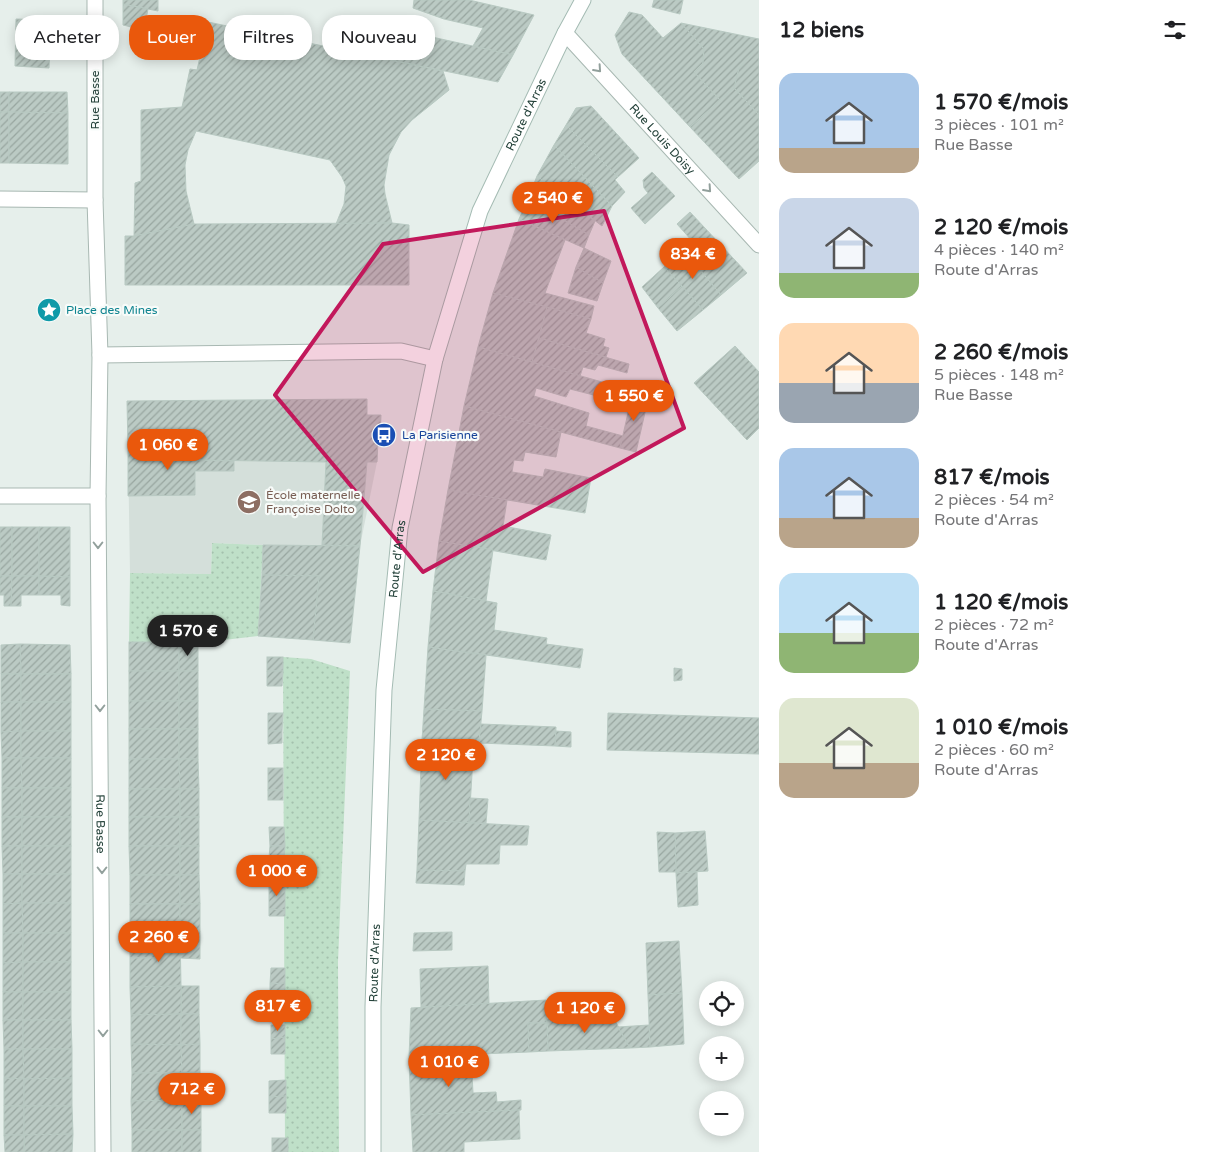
<!DOCTYPE html>
<html lang="fr">
<head>
<meta charset="utf-8">
<style>
	:root { --surface:#fff; --page:#f6f6f6; --text:#202124; --muted:#757577; --accent:#ea580c }
	body { margin:0; font-family:"Varela Round",sans-serif; background:var(--page); color:var(--text); height:100vh; display:flex; flex-direction:column; font-size:19px; white-space:nowrap }
	* { box-sizing:border-box; margin:0 }
	p { font-size:16px; color:var(--muted) }
	.icon { flex:none; width:28px; height:28px; fill:none; stroke:currentColor; stroke-width:2; stroke-linecap:round; stroke-linejoin:round }
	.map { position:relative; flex:1; overflow:hidden }
	.drawer { display:flex; flex-direction:column; background:var(--surface); width:450px }
	.drawer>* { flex:none }
	.banner { position:absolute; left:15px; top:15px; width:475px; height:45px; display:flex; gap:10px }
	.buttons { position:absolute; left:699px; top:981px; display:grid; gap:10px }
	.buttons a { display:grid; place-items:center; width:45px; height:45px; border-radius:50%; background:var(--surface); box-shadow:0 2px 12px #0003; font-size:25px }
	.price { position:absolute; translate:-50% -42px; padding:0 11px; border-radius:18px; background:var(--accent); color:#fff; font-size:16px; line-height:32px; filter:drop-shadow(0 1px 2px #0008) }
	.price::after { content:''; position:absolute; left:50%; top:30px; width:15px; height:11px; margin-left:-8px; background:inherit; clip-path:polygon(0 0,100% 0,50% 100%) }
	.price.active { background:#222; color:#fff }
	ul { padding:0; list-style:none }
	li { display:flex; align-items:center; gap:15px; height:125px; padding:0 20px }
	li span { display:grid; place-items:center; flex:none; width:140px; height:100px; border-radius:15px; color:#555 }
	li>.icon { margin-inline-start:auto }
	span .icon { width:60px; height:60px; fill:#fffc; stroke-width:1 }
	li b { font-size:21px }
	h2 { display:flex; justify-content:space-between; align-items:center; height:60px; padding:0 20px; font-size:21px }
	.pill { padding:0 18px; border-radius:20px; background:var(--surface); box-shadow:0 2px 12px #0003; font-size:18px; line-height:45px }
	.pill.active { background:var(--accent); color:#fff }
	main { display:flex; flex:1; min-height:0 }
	.map>svg:first-child { display:block }
</style>
</head>
<body>
<main>
<div class="map">
<svg width="759" height="1152" viewBox="0 0 759 1152">
	<defs>
		<pattern id="grass-dots" width="8" height="8" patternUnits="userSpaceOnUse" patternTransform="scale(1.25)"><rect width="8" height="8" fill="#bfe0c8"/><path d="M2 2h.1M6 6h.1" fill="none" stroke="#a4c1ad" stroke-width="1.8" stroke-linecap="round"/></pattern>
		<pattern id="building-hatch" width="6" height="6" patternUnits="userSpaceOnUse" patternTransform="scale(1.25)"><rect width="6" height="6" fill="#bbcac4"/><path d="M-1 1l2-2M0 6l6-6M5 7l2-2" fill="none" stroke="#98a6a0"/></pattern>
	</defs>
	<rect width="100%" height="100%" fill="#e6efeb"/>
	<path fill="#d4dfda" d="M367 399V415H381L377 462 360 546 263 545 212 543 211 574 130 573 128 449H195V400Z"/>
	<g fill="url(#grass-dots)">
		<path d="M212 543 263 545 258 636 198 643 129 642 130 573 211 574Z"/>
		<path d="M283 657 311 659 350 671 338 962 339 1152H285Z"/>
	</g>
	<g fill="url(#building-hatch)" stroke="#b8c9c2">
		<path d="M123 0H158V11L123 4Z"/>
		<path d="M414 0H469L534 15 513 55 473 46 483 28 444 19 413 8Z"/>
		<path d="M654 0H683L680 14 652 7Z"/>
		<path d="M123 4 148 9 144 30 123 25Z"/>
		<path d="M629 12 642 15 663 38 681 23 704 49 703 63 694 72 720 100 690 127 622 54 615 35Z"/>
		<path d="M16 19 51 20 49 68 15 66Z"/>
		<path d="M208 22 443 71 449 90 412 120 401 132 389 155 384 185 385 194 392 223 336 224 344 204 346 186 342 177 330 160 196 131 188 150 185 165 186 191 194 224 134 236 135 183 141 181V110L182 107 190 69 197 70Z"/>
		<path d="M681 23 759 39V46L739 68 735 87 720 100 694 72 703 63 704 49Z"/>
		<path d="M342 35 365 39 361 54 339 49Z"/>
		<path d="M382 35 422 42 423 35 513 55 498 82 377 57Z"/>
		<path d="M759 46V115L734 88 739 68Z"/>
		<path d="M734 88 759 115V161L739 179 690 127Z"/>
		<rect x="0" y="92" width="9" height="20"/>
		<path d="M9 92H67L68 113 9 112Z"/>
		<path d="M591 106 639 158 618 177 566 125 576 108Z"/>
		<rect x="0" y="112" width="9" height="51"/>
		<path d="M9 112 68 113V164L9 163Z"/>
		<path d="M566 125 618 177 615 180 625 192 612 206 554 145Z"/>
		<path d="M554 145 612 206 602 226 537 176Z"/>
		<path d="M652 172 675 196 645 224 631 208 648 193 644 188 643 180Z"/>
		<path d="M537 176 595 221 589 235 528 199Z"/>
		<path d="M528 199 589 235 584 248 519 219Z"/>
		<path d="M690 212 747 273 721 295 684 251 693 242 677 224Z"/>
		<path d="M519 219 565 240 545 293 594 306 591 319 493 293Z"/>
		<path d="M392 223 409 225V285H125V236H134L194 224Z"/>
		<path d="M584 248 611 261 603 283 576 267Z"/>
		<path d="M684 251 721 295 703 310 664 267Z"/>
		<path d="M576 267 603 283 597 301 568 293Z"/>
		<path d="M664 267 682 286 658 308 642 287Z"/>
		<path d="M682 286 703 310 677 331 658 308Z"/>
		<path d="M493 293 547 307 532 362 478 347Z"/>
		<path d="M547 307 591 319 586 333 605 339 603 346 609 348 606 357 539 338Z"/>
		<path d="M539 338 629 364 627 373 598 365 595 370 583 367 580 376 532 362Z"/>
		<path d="M735 346 759 372V428L747 440 694 383Z"/>
		<path d="M478 347 620 387 617 401 570 389 566 397 536 388 534 396 589 413 586 426 623 436 620 448 464 406Z"/>
		<path d="M633 391 649 395 636 452 620 448Z"/>
		<path d="M367 399V415H381L380 438H378L377 462H367L360 546 322 545 326 462 196 460 195 449H128L127 401Z"/>
		<path d="M464 406 561 432 556 457 525 452 523 461 514 460 512 472 543 477 545 469 591 478 585 513 448 490Z"/>
		<path d="M128 449H195L196 460 234 461V471H195V495L128 496Z"/>
		<path d="M448 490 507 500 503 526 551 535 546 560 439 541Z"/>
		<rect x="0" y="527" width="12" height="49"/>
		<rect x="12" y="527" width="27" height="49"/>
		<path d="M39 527H70V577L39 576Z"/>
		<path d="M439 541 493 550 486 601 433 591Z"/>
		<path d="M263 545 360 546 350 643 313 640 319 576 262 575Z"/>
		<path d="M262 575 319 576 313 640 258 636Z"/>
		<path d="M0 576H12L11 606H4V595H0Z"/>
		<path d="M12 576H39V595H21V606H11Z"/>
		<path d="M39 576 70 577V606L61 605V595H39Z"/>
		<path d="M433 591 497 603 494 630 547 638 546 644 583 649 580 668 428 647Z"/>
		<rect x="129" y="642" width="50" height="29"/>
		<path d="M179 642 198 643V671H179Z"/>
		<path d="M20 644 70 645 71 674H21Z"/>
		<path d="M20 644 21 674H1V645Z"/>
		<path d="M428 647 486 655 482 711 424 709Z"/>
		<rect x="267" y="657" width="16" height="14"/>
		<path d="M674 668 682 669V680L674 681Z"/>
		<rect x="129" y="671" width="50" height="30"/>
		<rect x="179" y="671" width="19" height="30"/>
		<path d="M267 671H283L282 686H267Z"/>
		<rect x="1" y="674" width="20" height="28"/>
		<rect x="21" y="674" width="50" height="28"/>
		<rect x="129" y="701" width="50" height="28"/>
		<rect x="179" y="701" width="19" height="28"/>
		<path d="M1 702H21V731L1 732Z"/>
		<rect x="21" y="702" width="50" height="29"/>
		<path d="M424 709 482 711 479 743 422 740Z"/>
		<path d="M268 713H283L282 731H268Z"/>
		<path d="M608 713 759 718V754L607 750Z"/>
		<path d="M481 724 556 727 555 746 479 743Z"/>
		<rect x="129" y="729" width="50" height="30"/>
		<rect x="179" y="729" width="19" height="30"/>
		<path d="M21 731V758H2L1 732Z"/>
		<rect x="21" y="731" width="50" height="27"/>
		<path d="M268 731H282V743L268 744Z"/>
		<path d="M556 731 571 732V747L555 746Z"/>
		<path d="M422 740 474 742 469 823 419 820Z"/>
		<path d="M2 758H21L22 788H2Z"/>
		<path d="M21 758H71V788H22Z"/>
		<path d="M129 759H179L180 789H129Z"/>
		<path d="M179 759H198L199 789H180Z"/>
		<rect x="268" y="768" width="15" height="22"/>
		<rect x="2" y="788" width="20" height="29"/>
		<rect x="22" y="788" width="49" height="29"/>
		<rect x="129" y="789" width="51" height="28"/>
		<rect x="180" y="789" width="19" height="28"/>
		<rect x="268" y="790" width="15" height="10"/>
		<path d="M470 798 488 799 486 823H469Z"/>
		<rect x="2" y="817" width="20" height="29"/>
		<rect x="22" y="817" width="49" height="29"/>
		<rect x="129" y="817" width="51" height="29"/>
		<rect x="180" y="817" width="19" height="29"/>
		<path d="M419 820 529 826 527 845H500L499 864H466L465 871 417 870Z"/>
		<path d="M269 827H284L285 846H270Z"/>
		<path d="M705 831 708 871 676 873 675 833Z"/>
		<path d="M657 832 675 833 676 872H659Z"/>
		<path d="M2 846H22V874H3Z"/>
		<rect x="22" y="846" width="49" height="28"/>
		<path d="M129 846H180V875H130Z"/>
		<rect x="180" y="846" width="19" height="29"/>
		<path d="M270 846H285L284 858H269Z"/>
		<path d="M417 870 465 871 464 885 416 883Z"/>
		<path d="M697 872 698 905 678 907 676 873Z"/>
		<path d="M3 874H22V903L3 904Z"/>
		<rect x="22" y="874" width="49" height="29"/>
		<rect x="130" y="875" width="50" height="29"/>
		<path d="M180 875H199L200 904H180Z"/>
		<path d="M269 885H285V910L269 909Z"/>
		<path d="M22 903 23 933H3V904Z"/>
		<path d="M22 903H71V933H23Z"/>
		<path d="M130 904H180V931L156 930V958H130Z"/>
		<rect x="180" y="904" width="20" height="27"/>
		<path d="M269 909 285 910V916H269Z"/>
		<path d="M156 930 180 931 181 986 130 987V958H156Z"/>
		<path d="M180 931H200V959L180 958Z"/>
		<path d="M452 932V950L413 951 414 933Z"/>
		<path d="M3 933H23V962L3 963Z"/>
		<rect x="23" y="933" width="48" height="29"/>
		<path d="M679 941 682 993 648 995 646 943Z"/>
		<path d="M23 962V992H3V963Z"/>
		<rect x="23" y="962" width="48" height="30"/>
		<path d="M488 966 489 1004 421 1007 420 969Z"/>
		<path d="M271 968H285V983L270 984Z"/>
		<path d="M285 983V998H270V984Z"/>
		<rect x="181" y="986" width="18" height="28"/>
		<path d="M181 986V1014L131 1015 130 987Z"/>
		<rect x="3" y="992" width="20" height="28"/>
		<rect x="23" y="992" width="48" height="28"/>
		<path d="M682 993 684 1044 650 1047 648 995Z"/>
		<path d="M546 1000 547 1023H528L529 1052 409 1057 411 1008Z"/>
		<path d="M181 1014V1045L131 1044V1015Z"/>
		<path d="M181 1014H199L200 1044 181 1045Z"/>
		<path d="M612 1015 630 1048 548 1051 547 1019Z"/>
		<path d="M3 1020H23V1049H4Z"/>
		<path d="M23 1020H71L72 1049H23Z"/>
		<path d="M528 1023H547L548 1051 529 1052Z"/>
		<path d="M271 1025H285V1037L271 1039Z"/>
		<path d="M649 1025 650 1047 630 1048 618 1027Z"/>
		<path d="M285 1037V1054H271V1039Z"/>
		<path d="M131 1044 181 1045 182 1073H132Z"/>
		<path d="M200 1044V1072L182 1073 181 1045Z"/>
		<path d="M4 1049H23L24 1079 4 1078Z"/>
		<path d="M23 1049H72V1078L24 1079Z"/>
		<path d="M471 1054 473 1093 496 1092 497 1102 521 1100V1110L411 1115 409 1057Z"/>
		<path d="M200 1072 201 1100H182V1073Z"/>
		<path d="M132 1073H182V1100L131 1101Z"/>
		<path d="M4 1078 24 1079V1106H4Z"/>
		<path d="M72 1078V1106H24V1079Z"/>
		<path d="M286 1080V1096L269 1097V1081Z"/>
		<path d="M286 1096V1113H269V1097Z"/>
		<path d="M182 1100V1130H132L131 1101Z"/>
		<rect x="182" y="1100" width="19" height="30"/>
		<rect x="4" y="1106" width="20" height="29"/>
		<path d="M24 1106H72L73 1134 24 1135Z"/>
		<path d="M519 1110 520 1139 464 1142V1152H413L411 1115Z"/>
		<rect x="132" y="1130" width="50" height="22"/>
		<rect x="182" y="1130" width="19" height="22"/>
		<path d="M73 1134 72 1152H24V1135Z"/>
		<path d="M4 1135H24V1152H5Z"/>
		<rect x="272" y="1138" width="16" height="14"/>
	</g>
	<g fill="none" stroke-linecap="round" stroke-linejoin="round">
		<g stroke="#a8b8b2" stroke-width="17">
			<g id="street">
				<path id="s1" d="M95 0V200L100 355 98 496 103 1152"/>
				<path id="s2" d="M565 33 759 245"/>
				<path d="M0 199 95 200"/>
				<path d="M100 355 401 351 435 359"/>
				<path d="M0 496H98"/>
			</g>
		</g>
		<g stroke="#a4bbb3" stroke-width="17">
			<g id="secondary">
				<path id="s3" d="M373 1152V1007L384 690 400 528 435 359 480 211 565 33 583 0"/>
			</g>
		</g>
		<use href="#street" stroke="#fff" stroke-width="15"/>
		<use href="#secondary" stroke="#fff" stroke-width="15"/>
	</g>
	<defs><path id="oneway-chevron" d="M-2-3.5L2.5 0L-2 3.5" fill="none" stroke-width="1.6" stroke-linecap="round" stroke-linejoin="round" transform="scale(1.25)"/></defs>
	<g stroke="#92a09c">
		<use href="#oneway-chevron" transform="translate(598 69) rotate(48)"/>
		<use href="#oneway-chevron" transform="translate(708 189) rotate(48)"/>
		<use href="#oneway-chevron" transform="translate(98 545) rotate(90)"/>
		<use href="#oneway-chevron" transform="translate(100 708) rotate(90)"/>
		<use href="#oneway-chevron" transform="translate(102 870) rotate(90)"/>
		<use href="#oneway-chevron" transform="translate(103 1033) rotate(90)"/>
	</g>
	<path fill="#c2185b" fill-opacity="0.2" stroke="#c2185b" stroke-width="4" stroke-linejoin="round" d="M604 211 684 428 423 572 275 395 383 244Z"/>
	<defs>
		<g id="sight-disc" transform="scale(1.25)"><circle r="9.5" fill="#0f9aa8" stroke="#f7fbf9"/><path d="M0-6L1.8-2.2L6-1.7L2.9 1.2L3.7 5.4L0 3.3L-3.7 5.4L-2.9 1.2L-6-1.7L-1.8-2.2Z" fill="#fff"/></g>
		<g id="bus-disc" transform="scale(1.25)"><circle r="9.5" fill="#1a4fb4" stroke="#f7fbf9"/><path d="M-5-6H5V4H4V6H2V4H-2V6H-4V4H-5ZM-3.5-4V0h7V-4ZM-3.5 1.2v1.5H-2V1.2ZM2 1.2v1.5H3.5V1.2Z" fill="#fff"/></g>
		<g id="school-disc" transform="scale(1.25)"><circle r="9.5" fill="#8d6e63" stroke="#f7fbf9"/><path d="M0-5L7-2L0 1L-7-2ZM-4 1L0 2.5L4 1V4Q0 6-4 4Z" fill="#fff"/></g>
	</defs>
	<g fill-rule="evenodd">
		<use href="#sight-disc" x="49" y="310"/>
		<use href="#bus-disc" x="384" y="435"/>
		<use href="#school-disc" x="249" y="502"/>
	</g>
	<g text-anchor="middle" stroke-width="4.5" stroke-linejoin="round" paint-order="stroke">
		<g font-size="12" fill="#24423a" stroke="#f7fbf9">
			<text transform="translate(95 100) rotate(-90)" y="4">Rue Basse</text>
			<text dy="4" stroke="none"><textPath href="#s3" startOffset="1059">Route d'Arras</textPath></text>
			<text dy="4" stroke="none"><textPath href="#s2" startOffset="144">Rue Louis Doisy</textPath></text>
			<text dy="4" stroke="none"><textPath href="#s3" startOffset="594">Route d'Arras</textPath></text>
			<text dy="4" stroke="none"><textPath href="#s1" startOffset="824">Rue Basse</textPath></text>
			<text dy="4" stroke="none"><textPath href="#s3" startOffset="189">Route d'Arras</textPath></text>
		</g>
		<g font-size="12" fill="#0d838f" stroke="#f7fbf9" text-anchor="start">
			<text x="66" y="314">Place des Mines</text>
		</g>
		<g font-size="12" fill="#164399" stroke="#f7fbf9" text-anchor="start">
			<text x="402" y="439">La Parisienne</text>
		</g>
		<g font-size="12" fill="#785e54" stroke="#f7fbf9" text-anchor="start">
			<text x="266" y="499">École maternelle<tspan x="266" dy="14">Françoise Dolto</tspan></text>
		</g>
	</g>
</svg>
<div class="buttons">
<a><svg class="icon" aria-label="locate" viewBox="0 0 24 24"><circle cx="12" cy="12" r="6"/><path d="M12 2v4M12 18v4M2 12h4M18 12h4"/></svg></a>
<a>+</a>
<a>−</a>
</div>
<b class="price" style="left:553px;top:224px">2 540 €</b>
<b class="price" style="left:693px;top:280px">834 €</b>
<b class="price" style="left:634px;top:422px">1 550 €</b>
<b class="price" style="left:168px;top:471px">1 060 €</b>
<b class="price active" style="left:188px;top:657px">1 570 €</b>
<b class="price" style="left:446px;top:781px">2 120 €</b>
<b class="price" style="left:277px;top:897px">1 000 €</b>
<b class="price" style="left:159px;top:963px">2 260 €</b>
<b class="price" style="left:278px;top:1032px">817 €</b>
<b class="price" style="left:585px;top:1034px">1 120 €</b>
<b class="price" style="left:449px;top:1088px">1 010 €</b>
<b class="price" style="left:192px;top:1115px">712 €</b>
<div class="banner">
<a class="pill">Acheter</a>
<a class="pill active">Louer</a>
<a class="pill">Filtres</a>
<a class="pill">Nouveau</a>
</div>
</div>
<section class="drawer">
<h2>12 biens<svg class="icon" aria-label="filters" viewBox="0 0 24 24"><path d="M4 7h16M4 17h16"/><circle cx="9" cy="7" r="2"/><circle cx="15" cy="17" r="2"/></svg></h2>
<ul>
<li><span style="background:linear-gradient(#a9c7e8 75%,#b9a48a 0)"><svg class="icon" aria-label="home" viewBox="0 0 24 24"><path d="M3 11l9-7 9 7M6 9v11h12V9"/></svg></span><div><b>1 570 €/mois</b><p>3 pièces · 101 m²</p><p>Rue Basse</p></div></li>
<li><span style="background:linear-gradient(#c9d6e8 75%,#8fb573 0)"><svg class="icon" aria-label="home" viewBox="0 0 24 24"><path d="M3 11l9-7 9 7M6 9v11h12V9"/></svg></span><div><b>2 120 €/mois</b><p>4 pièces · 140 m²</p><p>Route d'Arras</p></div></li>
<li><span style="background:linear-gradient(#ffd9b3 60%,#9aa5b1 0)"><svg class="icon" aria-label="home" viewBox="0 0 24 24"><path d="M3 11l9-7 9 7M6 9v11h12V9"/></svg></span><div><b>2 260 €/mois</b><p>5 pièces · 148 m²</p><p>Rue Basse</p></div></li>
<li><span style="background:linear-gradient(#a9c7e8 70%,#b9a48a 0)"><svg class="icon" aria-label="home" viewBox="0 0 24 24"><path d="M3 11l9-7 9 7M6 9v11h12V9"/></svg></span><div><b>817 €/mois</b><p>2 pièces · 54 m²</p><p>Route d'Arras</p></div></li>
<li><span style="background:linear-gradient(#bfe0f5 60%,#8fb573 0)"><svg class="icon" aria-label="home" viewBox="0 0 24 24"><path d="M3 11l9-7 9 7M6 9v11h12V9"/></svg></span><div><b>1 120 €/mois</b><p>2 pièces · 72 m²</p><p>Route d'Arras</p></div></li>
<li><span style="background:linear-gradient(#dfe7d0 65%,#b9a48a 0)"><svg class="icon" aria-label="home" viewBox="0 0 24 24"><path d="M3 11l9-7 9 7M6 9v11h12V9"/></svg></span><div><b>1 010 €/mois</b><p>2 pièces · 60 m²</p><p>Route d'Arras</p></div></li>
</ul>
</section>
</main>
</body>
</html>
